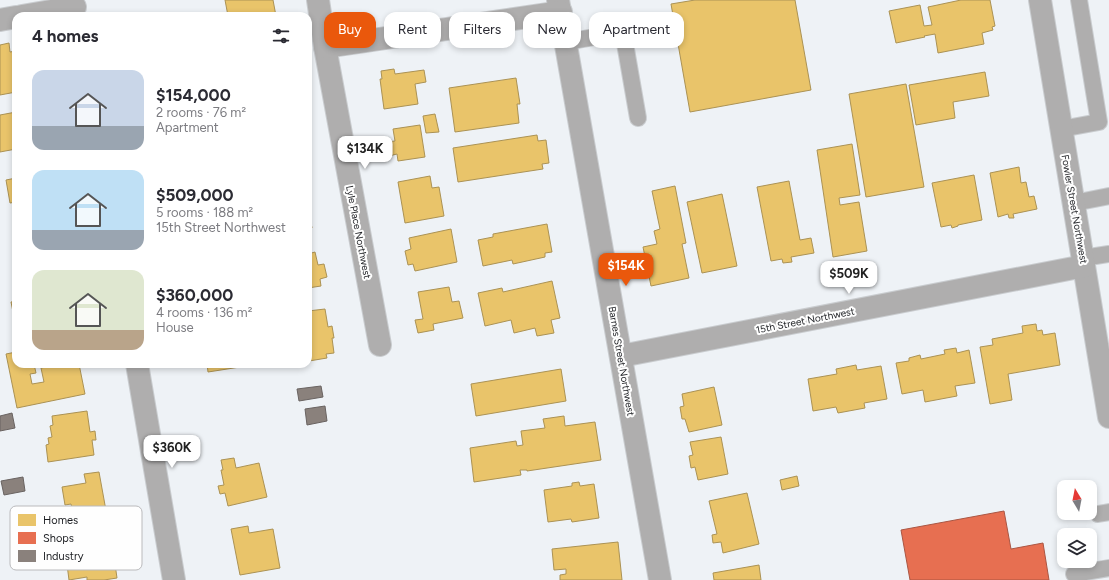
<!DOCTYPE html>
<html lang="en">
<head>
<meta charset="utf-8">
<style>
	:root { --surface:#fff; --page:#f7f7f7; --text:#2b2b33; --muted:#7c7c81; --accent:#ea580c }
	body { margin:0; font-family:Figtree,sans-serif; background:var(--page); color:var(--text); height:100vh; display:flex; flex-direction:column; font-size:15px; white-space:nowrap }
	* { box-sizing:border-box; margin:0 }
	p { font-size:13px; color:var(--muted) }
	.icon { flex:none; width:22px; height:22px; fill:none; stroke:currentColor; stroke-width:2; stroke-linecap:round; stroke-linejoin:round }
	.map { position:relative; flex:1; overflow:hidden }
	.side { position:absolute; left:12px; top:12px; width:300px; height:356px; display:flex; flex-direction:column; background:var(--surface); border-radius:12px; box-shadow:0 2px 6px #0003 }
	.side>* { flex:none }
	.hud { position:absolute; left:324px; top:12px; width:380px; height:36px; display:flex; gap:8px }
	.needle { width:26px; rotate:350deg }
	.tools { position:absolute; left:1057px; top:480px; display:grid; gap:8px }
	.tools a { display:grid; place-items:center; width:40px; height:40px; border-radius:8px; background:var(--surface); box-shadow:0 2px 6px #0003; font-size:20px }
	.price { position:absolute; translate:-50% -34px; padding:0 9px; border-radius:8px; background:#fff; color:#222; font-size:13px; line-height:26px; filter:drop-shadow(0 1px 2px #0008) }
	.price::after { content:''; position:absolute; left:50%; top:24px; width:12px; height:9px; margin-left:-6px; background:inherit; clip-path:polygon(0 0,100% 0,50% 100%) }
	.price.current { background:var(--accent); color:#fff }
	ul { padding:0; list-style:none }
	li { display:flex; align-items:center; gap:12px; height:100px; padding:0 20px }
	li span { display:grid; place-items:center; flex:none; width:112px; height:80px; border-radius:12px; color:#555 }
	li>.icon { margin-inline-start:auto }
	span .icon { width:48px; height:48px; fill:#fffc; stroke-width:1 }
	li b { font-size:17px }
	h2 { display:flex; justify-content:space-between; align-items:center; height:48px; padding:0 20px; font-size:17px }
	.tag { padding:0 14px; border-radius:12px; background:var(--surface); box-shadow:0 2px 6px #0003; font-size:14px; line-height:36px }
	.tag.current { background:var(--accent); color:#fff }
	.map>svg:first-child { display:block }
</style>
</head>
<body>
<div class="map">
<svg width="1109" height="580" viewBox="0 0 1109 580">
	<rect width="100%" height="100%" fill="#eef2f6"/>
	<g fill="#e9c46a" stroke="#ab9254">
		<path d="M225 0H273L276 16H228Z"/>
		<path d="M695 0H795L811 90 690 112 671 4Z"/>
		<path d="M961 0H990L995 26 992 27 993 30 982 33 984 44 938 53 935 34 924 36 925 37 896 43 889 11 920 5 924 26 932 25 928 7Z"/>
		<path d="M9 43 10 52 16 51V92L0 95V45Z"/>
		<path d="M394 69 395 74 424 70 426 82 415 84 418 104 384 109 380 79H382L381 71Z"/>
		<path d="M985 72 989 96 953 102 955 118 916 125 909 85Z"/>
		<path d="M516 78 520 104H517L519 123 455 132 449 88Z"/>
		<path d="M906 84 924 187 866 197 849 94Z"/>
		<path d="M16 112V149L0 152V115Z"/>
		<path d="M435 114 439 132 426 133 423 116Z"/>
		<path d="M420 125 425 157 398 161 397 154 389 156 387 142 395 141 393 129Z"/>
		<path d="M537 135 538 141 546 140 549 163 542 164 543 169 458 182 453 148Z"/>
		<path d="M852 144 860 195 839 198 840 205 859 202 867 251 833 257 817 150Z"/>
		<path d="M1019 167 1021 183 1026 182 1029 197 1034 196 1037 209 1013 214 1014 218H1009L1008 214 998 217 990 173Z"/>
		<path d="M974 175 982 220 958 225V226L952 228 951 225 941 227 932 183Z"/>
		<path d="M430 176 432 188 439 187 444 216 405 223 398 182Z"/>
		<path d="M16 178V202L10 203 6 180Z"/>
		<path d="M789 181 800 240 811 238 814 253 791 257 792 262 783 263 782 259 771 261 757 187Z"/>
		<path d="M675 186 686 243 682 244 689 278 651 286 643 247 657 244 654 231 660 229 652 191Z"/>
		<path d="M722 194 737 266 702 273 687 202Z"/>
		<path d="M308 208 312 228 308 229Z"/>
		<path d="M547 224 552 252 545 253V257L513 264 512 260 483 266 478 240 493 237V234Z"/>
		<path d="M451 229 457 262 415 271 413 264 408 265 405 251 411 249 409 238Z"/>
		<path d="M315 252 318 265 324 264 327 277 320 279 321 286 308 288V254Z"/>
		<path d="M552 281 560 318 551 320 554 333 537 336 535 328 514 333 511 320 485 326 478 293 502 288 503 292Z"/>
		<path d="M449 287 452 302 459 301 463 318 433 324 434 330 418 333 415 320 423 319 418 292Z"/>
		<path d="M16 301V327L11 302Z"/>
		<path d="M325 309 328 327 332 326 334 338H332L334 353 326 354 327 358 309 361 308 311Z"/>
		<path d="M1036 324 1037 331 1042 330 1043 335 1055 333 1060 365 1008 374 1012 400 990 404 980 347 993 345 992 339 1023 333 1022 326Z"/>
		<path d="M956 348 957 353 969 350 975 383 955 386 957 396 925 402 923 390 902 394 896 363 909 361V358L920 355 921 359 945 354 944 350Z"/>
		<path d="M16 352V364H34L36 373 30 374 32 384 44 382 41 368 63 364H79L85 394 17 408 6 354Z"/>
		<path d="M207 364H240V367L208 372Z"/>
		<path d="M856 365 857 370 881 366 887 399 864 403 865 408 838 413 836 407 813 411 808 379 837 374 836 369Z"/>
		<path d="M561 369 566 401 476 416 471 384Z"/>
		<path d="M714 387 722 425 689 432 685 419H682L680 407 684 406 682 394Z"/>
		<path d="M87 411 90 432 95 431 96 440H92L94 455 48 462 46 445 49 444 48 438 52 437 50 426 53 425 52 416Z"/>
		<path d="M564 416 565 426 595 422 601 460 527 471V470H520L521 475 474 482 470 448 516 441 517 446 523 445 521 431 545 428 543 419Z"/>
		<path d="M721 437 728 474 698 480 695 467 691 468 689 456 693 455 690 442Z"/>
		<path d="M234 458 236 468 259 463 267 497 228 506 225 493 220 494 218 486 224 485 221 470H223L221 460Z"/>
		<path d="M99 472 107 516 75 522 71 504 65 505 62 487 86 483 84 474Z"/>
		<path d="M797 476 799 486 782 490 780 480Z"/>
		<path d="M579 482 580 486 594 484 599 518 572 522 571 519 548 522 544 490 572 486V483Z"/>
		<path d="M747 493 759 544 723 553 721 542 713 543 712 535 717 534 709 501Z"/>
		<path d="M248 526 249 533 273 529 280 568 240 575 231 529Z"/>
		<path d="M110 532 114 556H118L119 563 115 564 117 578 104 580H87V577L69 580 65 549 94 544 93 535Z"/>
		<path d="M618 542 622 580H560V575L566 574V569L554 570 552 549Z"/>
		<path d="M759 565 761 580H714L713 573Z"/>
	</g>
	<path fill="#e76f51" stroke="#aa5643" d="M1004 511 1011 549 1043 543 1049 580H910L901 530Z"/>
	<g fill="#8a817c" stroke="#696361">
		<path d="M321 386 323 397 299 401 297 389Z"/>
		<path d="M325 406 327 421 307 425 305 409Z"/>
		<path d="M12 413 15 428 0 431V416Z"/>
		<path d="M23 477 25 491 4 495 1 481Z"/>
	</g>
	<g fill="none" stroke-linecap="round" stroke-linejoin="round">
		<g stroke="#c9cccf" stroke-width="18">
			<g id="lane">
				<path d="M623 32 638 118"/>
				<path d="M566 42 623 32 659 28"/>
				<path d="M1061 129 1099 122 1079 0"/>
				<path d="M1074 203 1109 196"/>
				<path d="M1083 258 1109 254"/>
				<path d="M1098 514 1109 512"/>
				<path d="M1074 574 1109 568"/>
			</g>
		</g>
		<g stroke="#c9cccf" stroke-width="24">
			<g id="street">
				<path d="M318 0 325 47 380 345"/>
				<path d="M558 0 660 580"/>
				<path d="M1040 0 1109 417"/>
				<path d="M22 16 75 7"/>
				<path d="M0 20 16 17"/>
				<path d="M325 47 561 12"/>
				<path d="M621 356 1084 266"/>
				<path d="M137 364 174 580"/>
			</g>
		</g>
		<use href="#lane" stroke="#afaeae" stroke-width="16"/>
		<use href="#street" stroke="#afaeae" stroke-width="22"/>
	</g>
	<g text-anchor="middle" stroke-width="4" stroke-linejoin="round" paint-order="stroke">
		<g font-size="10" fill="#1b1d21" stroke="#fefefe">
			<text transform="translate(1075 209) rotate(80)" y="4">Fowler Street Northwest</text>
			<text transform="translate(359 232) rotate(79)" y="4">Lyle Place Northwest</text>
			<text transform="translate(805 320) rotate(-11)" y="4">15th Street Northwest</text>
			<text transform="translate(622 361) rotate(80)" y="4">Barnes Street Northwest</text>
		</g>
	</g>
	<rect x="10" y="506" width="132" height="64" rx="6" fill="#fefefe" stroke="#bababc" stroke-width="1"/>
	<rect x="18" y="514" width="18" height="12" fill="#e9c46a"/>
	<rect x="18" y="532" width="18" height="12" fill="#e76f51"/>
	<rect x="18" y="550" width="18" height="12" fill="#8a817c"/>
	<g font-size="11" fill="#1b1d21">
		<text x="43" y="524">Homes</text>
		<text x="43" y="542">Shops</text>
		<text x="43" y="560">Industry</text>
	</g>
</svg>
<div class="tools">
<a><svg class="needle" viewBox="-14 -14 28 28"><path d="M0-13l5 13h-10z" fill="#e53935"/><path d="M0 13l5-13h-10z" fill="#7c7c81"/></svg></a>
<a><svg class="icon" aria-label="layers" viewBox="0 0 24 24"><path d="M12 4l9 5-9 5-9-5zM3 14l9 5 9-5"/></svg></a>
</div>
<b class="price" style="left:365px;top:170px">$134K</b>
<b class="price current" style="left:626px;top:287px">$154K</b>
<b class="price" style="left:849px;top:295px">$509K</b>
<b class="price" style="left:172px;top:469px">$360K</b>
<div class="hud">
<a class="tag current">Buy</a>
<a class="tag">Rent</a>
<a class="tag">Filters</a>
<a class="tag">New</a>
<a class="tag">Apartment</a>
</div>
<section class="side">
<h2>4 homes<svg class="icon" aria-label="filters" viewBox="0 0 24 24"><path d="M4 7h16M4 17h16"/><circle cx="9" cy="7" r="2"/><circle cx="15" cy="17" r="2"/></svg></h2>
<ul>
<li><span style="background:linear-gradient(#c9d6e8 70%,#9aa5b1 0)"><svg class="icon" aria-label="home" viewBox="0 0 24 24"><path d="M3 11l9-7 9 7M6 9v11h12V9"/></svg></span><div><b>$154,000</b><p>2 rooms · 76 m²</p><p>Apartment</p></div></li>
<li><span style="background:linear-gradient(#bfe0f5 75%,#9aa5b1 0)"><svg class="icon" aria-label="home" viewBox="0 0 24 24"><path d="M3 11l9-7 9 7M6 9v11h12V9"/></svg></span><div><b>$509,000</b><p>5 rooms · 188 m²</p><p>15th Street Northwest</p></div></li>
<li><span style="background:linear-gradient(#dfe7d0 75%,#b9a48a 0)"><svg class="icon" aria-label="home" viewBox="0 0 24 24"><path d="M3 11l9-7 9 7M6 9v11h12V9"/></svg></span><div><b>$360,000</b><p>4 rooms · 136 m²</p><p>House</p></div></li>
</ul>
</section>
</div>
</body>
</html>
